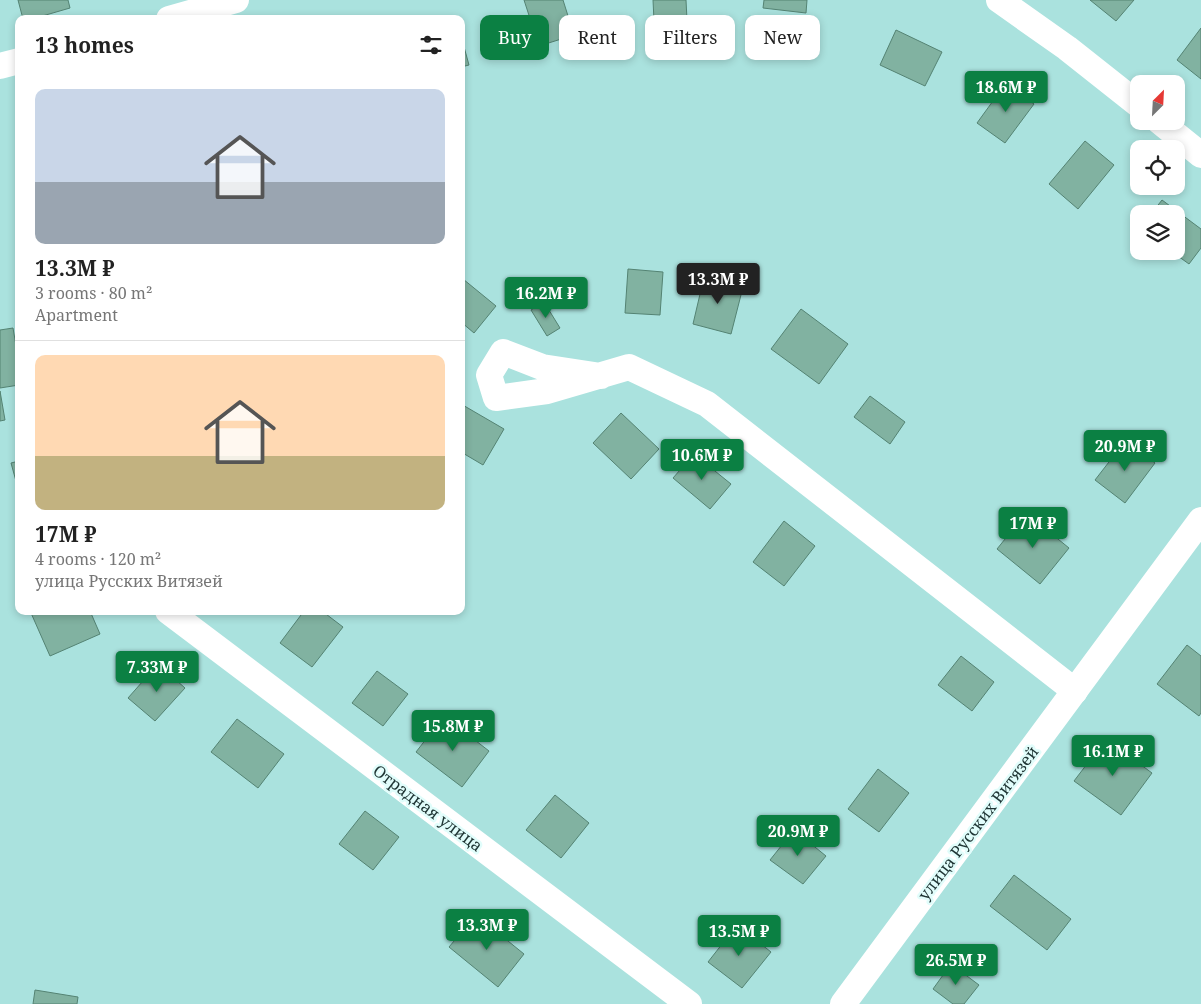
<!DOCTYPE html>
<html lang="en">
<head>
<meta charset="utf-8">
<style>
	:root { --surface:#fff; --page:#f2f2f2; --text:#222; --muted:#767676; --line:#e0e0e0; --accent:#0b8043 }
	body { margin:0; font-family:"Noto Serif",serif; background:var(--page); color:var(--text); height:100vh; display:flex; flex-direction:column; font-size:19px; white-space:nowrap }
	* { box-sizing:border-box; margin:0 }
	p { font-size:16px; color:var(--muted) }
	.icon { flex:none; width:28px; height:28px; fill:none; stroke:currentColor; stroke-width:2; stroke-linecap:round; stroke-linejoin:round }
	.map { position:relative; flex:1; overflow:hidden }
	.details { position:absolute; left:15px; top:15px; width:450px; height:600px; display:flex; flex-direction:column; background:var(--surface); border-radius:10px; box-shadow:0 2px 8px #0003 }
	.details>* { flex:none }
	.top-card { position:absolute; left:480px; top:15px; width:475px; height:45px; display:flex; gap:10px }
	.needle { width:32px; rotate:24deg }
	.buttons { position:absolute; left:1130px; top:75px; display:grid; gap:10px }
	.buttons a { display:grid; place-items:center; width:55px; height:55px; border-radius:10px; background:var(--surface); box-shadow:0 2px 8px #0003; font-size:25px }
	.price { position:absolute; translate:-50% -42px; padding:0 11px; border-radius:5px; background:var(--accent); color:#fff; font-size:16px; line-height:32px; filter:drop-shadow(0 1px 2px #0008) }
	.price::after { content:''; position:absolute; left:50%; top:30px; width:15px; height:11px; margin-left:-8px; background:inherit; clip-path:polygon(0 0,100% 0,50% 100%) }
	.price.selected { background:#222; color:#fff }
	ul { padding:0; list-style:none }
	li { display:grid; align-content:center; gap:10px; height:265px; padding:0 20px }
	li+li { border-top:1px solid var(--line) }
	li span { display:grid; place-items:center; height:155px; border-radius:10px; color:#555 }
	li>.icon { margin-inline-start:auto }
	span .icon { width:90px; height:90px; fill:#fffc; stroke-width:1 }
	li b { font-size:21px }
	h2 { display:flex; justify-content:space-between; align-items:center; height:60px; padding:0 20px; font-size:21px }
	.chip { padding:0 18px; border-radius:10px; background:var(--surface); box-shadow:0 2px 8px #0003; font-size:18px; line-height:45px }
	.chip.selected { background:var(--accent); color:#fff }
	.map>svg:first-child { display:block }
</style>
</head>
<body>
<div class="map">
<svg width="1201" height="1004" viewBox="0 0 1201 1004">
	<rect width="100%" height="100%" fill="#aae2de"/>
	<g fill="#81b2a1" stroke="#548373">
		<path d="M18 0H68L70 8 32 19H23Z"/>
		<path d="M524 0H563L574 35 539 46Z"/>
		<path d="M653 0H686L687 20 654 21Z"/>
		<path d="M764 0H807L806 13 763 8Z"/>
		<path d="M1090 0H1134L1116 21Z"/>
		<path d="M1201 28V79L1177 60Z"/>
		<path d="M896 30 942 52 925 86 880 65Z"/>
		<path d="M461 36 469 65 461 67Z"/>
		<path d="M1006 83 1034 104 1005 143 977 123Z"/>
		<path d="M1085 141 1114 165 1078 209 1049 184Z"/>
		<path d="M1162 200 1201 229V248L1189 264 1171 251H1176V214H1151Z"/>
		<path d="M628 269 663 272 660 315 625 313Z"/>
		<path d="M704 277 743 287 731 334 693 324Z"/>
		<path d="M463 279 496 306 474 333 461 322V282Z"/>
		<path d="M544 302 560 328 547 336 531 310Z"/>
		<path d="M801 309 848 344 819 384 771 349Z"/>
		<path d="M13 328 19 363V385L0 388V330Z"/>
		<path d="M0 391 5 420 0 421Z"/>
		<path d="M870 396 905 422 890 444 854 417Z"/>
		<path d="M461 404 504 429 483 465 461 452Z"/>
		<path d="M621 413 659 449 631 479 593 443Z"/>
		<path d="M1126 440 1155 463 1125 503 1095 480Z"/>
		<path d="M694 454 731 484 710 509 673 478Z"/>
		<path d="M19 461V492L11 463Z"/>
		<path d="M1026 513 1069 548 1040 584 997 549Z"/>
		<path d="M784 521 815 546 784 586 753 562Z"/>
		<path d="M36 611H90L100 634 50 656 31 613Z"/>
		<path d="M304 611H322L343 627 312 667 280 643Z"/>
		<path d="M1187 645 1201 656V713L1199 716 1157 684Z"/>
		<path d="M961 656 994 682 972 711 938 685Z"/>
		<path d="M158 664 185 688 155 721 128 698Z"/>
		<path d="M377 671 408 694 383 726 352 703Z"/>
		<path d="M444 716 489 751 462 787 416 752Z"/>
		<path d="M237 719 284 754 258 788 211 752Z"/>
		<path d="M1106 739 1152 773 1121 815 1074 781Z"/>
		<path d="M878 769 909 793 879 832 848 809Z"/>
		<path d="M555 795 589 823 561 858 526 830Z"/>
		<path d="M365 811 399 837 373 870 339 844Z"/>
		<path d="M794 830 826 856 803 884 770 860Z"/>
		<path d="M1014 875 1071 919 1047 950 990 906Z"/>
		<path d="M476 915 524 954 498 987 449 947Z"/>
		<path d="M737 925 771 952 742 988 708 962Z"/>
		<path d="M951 964 979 985 964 1004H953L933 989Z"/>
		<path d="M35 990 78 997 77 1004H33Z"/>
	</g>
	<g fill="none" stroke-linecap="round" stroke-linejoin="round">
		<g stroke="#fff" stroke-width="26">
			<path d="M999 0 1067 48 1139 105"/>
			<path d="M169 19 236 0"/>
			<path d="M0 66 19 61"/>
			<path d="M1159 121 1201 155"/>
			<path d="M601 376 542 367 503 352 489 375 496 398 547 391 629 367 707 404 1075 691"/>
			<path d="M168 611 689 1004"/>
			<path d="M843 1004 1201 520"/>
		</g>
	</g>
	<g text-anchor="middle" stroke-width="5" stroke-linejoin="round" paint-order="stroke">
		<g font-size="16" fill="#1e3433" stroke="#e1fdfb">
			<text transform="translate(428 808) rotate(37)" y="6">Отрадная улица</text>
			<text transform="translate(978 823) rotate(-53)" y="6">улица Русских Витязей</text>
		</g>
	</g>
</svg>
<div class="buttons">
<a><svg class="needle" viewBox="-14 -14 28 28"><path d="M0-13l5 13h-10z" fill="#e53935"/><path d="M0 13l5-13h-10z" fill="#767676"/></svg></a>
<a><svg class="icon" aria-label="locate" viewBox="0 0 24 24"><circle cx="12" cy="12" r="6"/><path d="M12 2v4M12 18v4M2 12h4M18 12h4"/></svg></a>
<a><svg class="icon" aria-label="layers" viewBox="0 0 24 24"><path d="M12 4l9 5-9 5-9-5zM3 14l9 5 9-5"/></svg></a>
</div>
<b class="price" style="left:1006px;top:113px">18.6M ₽</b>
<b class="price selected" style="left:718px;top:305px">13.3M ₽</b>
<b class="price" style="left:546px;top:319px">16.2M ₽</b>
<b class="price" style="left:1125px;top:472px">20.9M ₽</b>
<b class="price" style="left:702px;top:481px">10.6M ₽</b>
<b class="price" style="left:1033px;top:549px">17M ₽</b>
<b class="price" style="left:157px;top:693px">7.33M ₽</b>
<b class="price" style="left:453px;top:752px">15.8M ₽</b>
<b class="price" style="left:1113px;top:777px">16.1M ₽</b>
<b class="price" style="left:798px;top:857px">20.9M ₽</b>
<b class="price" style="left:487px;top:951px">13.3M ₽</b>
<b class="price" style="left:739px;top:957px">13.5M ₽</b>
<b class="price" style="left:956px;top:986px">26.5M ₽</b>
<div class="top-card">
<a class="chip selected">Buy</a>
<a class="chip">Rent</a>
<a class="chip">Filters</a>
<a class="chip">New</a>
</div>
<section class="details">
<h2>13 homes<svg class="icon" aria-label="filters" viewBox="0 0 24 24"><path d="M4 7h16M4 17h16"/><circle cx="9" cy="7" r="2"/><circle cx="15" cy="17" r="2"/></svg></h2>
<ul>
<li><span style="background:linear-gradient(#c9d6e8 60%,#9aa5b1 0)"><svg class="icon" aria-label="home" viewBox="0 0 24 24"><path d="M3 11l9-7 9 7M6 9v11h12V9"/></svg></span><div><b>13.3M ₽</b><p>3 rooms · 80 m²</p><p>Apartment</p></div></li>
<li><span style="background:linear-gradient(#ffd9b3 65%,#c2b280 0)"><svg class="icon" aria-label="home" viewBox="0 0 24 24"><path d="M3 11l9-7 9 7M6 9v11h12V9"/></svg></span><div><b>17M ₽</b><p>4 rooms · 120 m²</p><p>улица Русских Витязей</p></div></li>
</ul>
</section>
</div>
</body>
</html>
